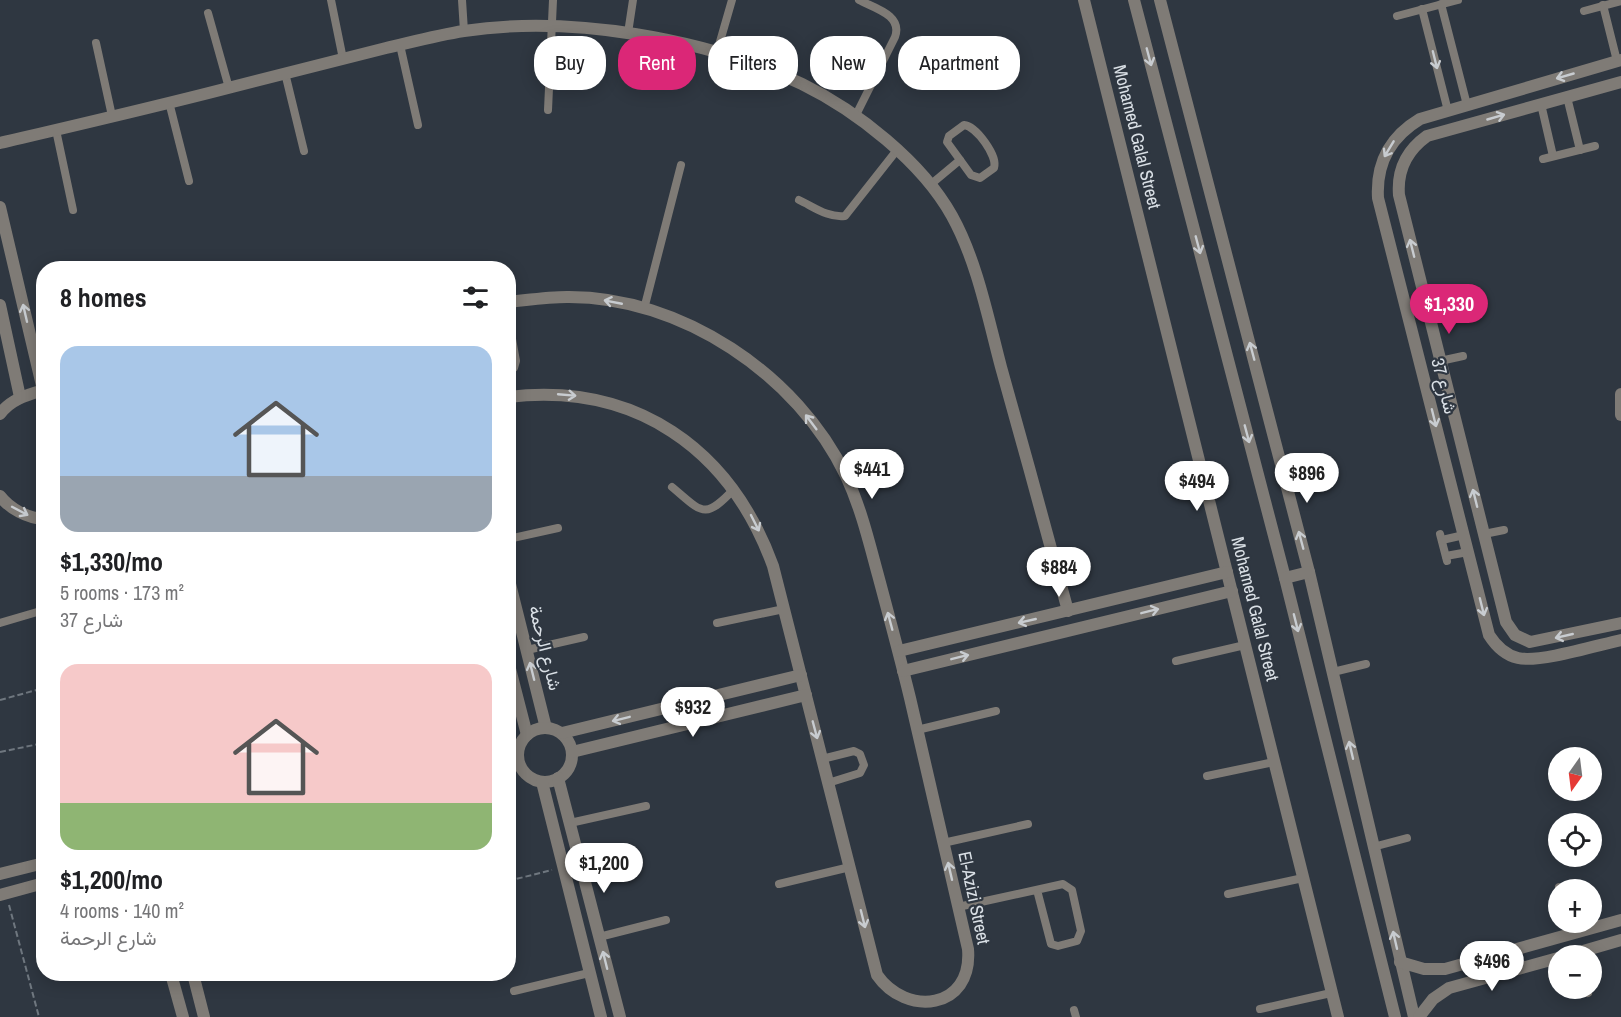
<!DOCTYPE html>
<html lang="en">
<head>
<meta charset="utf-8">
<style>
	:root { --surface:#fff; --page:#f2f2f2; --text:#202124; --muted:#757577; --accent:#db2777 }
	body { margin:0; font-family:"Archivo Narrow",Vazirmatn,sans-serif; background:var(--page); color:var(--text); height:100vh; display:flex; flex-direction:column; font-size:22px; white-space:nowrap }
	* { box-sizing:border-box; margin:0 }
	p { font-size:20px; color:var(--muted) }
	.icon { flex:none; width:33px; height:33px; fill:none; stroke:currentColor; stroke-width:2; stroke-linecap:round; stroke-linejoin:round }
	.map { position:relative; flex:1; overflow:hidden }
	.side { position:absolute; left:36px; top:261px; width:480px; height:720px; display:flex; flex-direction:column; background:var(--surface); border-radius:24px; box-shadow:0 3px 15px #0003 }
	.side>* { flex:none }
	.top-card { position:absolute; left:534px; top:36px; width:570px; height:54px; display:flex; gap:12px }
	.needle { width:39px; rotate:194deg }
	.buttons { position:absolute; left:1548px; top:747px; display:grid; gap:12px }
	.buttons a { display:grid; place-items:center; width:54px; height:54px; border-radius:50%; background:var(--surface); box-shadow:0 3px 15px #0003; font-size:30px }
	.price { position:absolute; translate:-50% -51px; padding:0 14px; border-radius:21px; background:#fff; color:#222; font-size:20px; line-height:39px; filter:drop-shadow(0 2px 3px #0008) }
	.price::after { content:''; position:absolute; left:50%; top:36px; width:18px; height:14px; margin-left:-9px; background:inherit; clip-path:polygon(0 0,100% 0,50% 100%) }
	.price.selected { background:var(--accent); color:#fff }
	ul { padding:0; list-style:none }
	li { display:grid; align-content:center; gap:12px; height:318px; padding:0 24px }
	li span { display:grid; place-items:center; height:186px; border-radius:18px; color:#555 }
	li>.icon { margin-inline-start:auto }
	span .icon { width:108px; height:108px; fill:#fffc; stroke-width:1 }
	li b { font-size:26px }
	h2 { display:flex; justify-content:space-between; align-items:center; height:72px; padding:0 24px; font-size:26px }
	.tag { padding:0 21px; border-radius:24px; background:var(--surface); box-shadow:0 3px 15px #0003; font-size:21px; line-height:54px }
	.tag.selected { background:var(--accent); color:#fff }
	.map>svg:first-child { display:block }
</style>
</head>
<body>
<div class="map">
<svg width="1621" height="1017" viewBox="0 0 1621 1017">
	<rect width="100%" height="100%" fill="#2f3741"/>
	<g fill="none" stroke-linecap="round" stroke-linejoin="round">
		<g stroke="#6f777f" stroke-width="2" stroke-dasharray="6 3" stroke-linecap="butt">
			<path d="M0 700 44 688"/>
			<path d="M0 752 44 743"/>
			<path d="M508 881 552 870"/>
			<path d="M9 905 39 1017"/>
		</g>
		<g stroke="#7f7b76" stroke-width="8">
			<path d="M331 0 343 59"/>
			<path d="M462 0 464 31"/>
			<path d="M1441 4 1467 105"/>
			<path d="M1603 5 1617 61"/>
			<path d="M1422 9 1448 111"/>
			<path d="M1584 11 1621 1"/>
			<path d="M208 13 229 88"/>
			<path d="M1397 16 1458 0"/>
			<path d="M628 33 633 0"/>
			<path d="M96 43 112 116"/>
			<path d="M400 45 418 125"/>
			<path d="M717 52 732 0"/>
			<path d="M285 73 304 151"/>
			<path d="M1567 97 1580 150"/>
			<path d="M169 102 189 181"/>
			<path d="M1541 104 1553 156"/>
			<path d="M548 110 553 0"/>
			<path d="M856 115 895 37C903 15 874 8 859 0"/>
			<path d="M964 125C976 126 998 156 994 168L980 178 971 175 947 142 949 136Z"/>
			<path d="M56 130 73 210"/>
			<path d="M1543 159 1595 146"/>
			<path d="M930 185 960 160"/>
			<path d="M799 200C814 207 828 218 845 216L897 150"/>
			<path d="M644 309 681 165"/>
			<path d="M508 317 516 361 514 368 508 371"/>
			<path d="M1440 361 1463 356"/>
			<path d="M672 487C702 512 704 521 734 489"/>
			<path d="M1440 534 1447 561"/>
			<path d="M1484 534 1504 530"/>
			<path d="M508 539 558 528"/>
			<path d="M1442 540 1464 535"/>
			<path d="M1446 556 1468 552"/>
			<path d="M0 623 44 610"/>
			<path d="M717 623 784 609"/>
			<path d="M527 650 584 637"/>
			<path d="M1176 661 1245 645"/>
			<path d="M1333 672 1366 664"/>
			<path d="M917 730 996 711"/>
			<path d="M822 759 854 751 860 754 864 765 860 773 828 783"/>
			<path d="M1207 776 1274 762"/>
			<path d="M570 823 646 806"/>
			<path d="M943 843 1028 824"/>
			<path d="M1373 847 1407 838"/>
			<path d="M779 884 850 867"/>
			<path d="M1559 887 1560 890"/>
			<path d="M1228 894 1303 878"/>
			<path d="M958 907 1063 884 1072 890 1081 931 1077 941 1058 946 1051 944 1037 890"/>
			<path d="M599 937 666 920"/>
			<path d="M1586 988 1588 993"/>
			<path d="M514 991 589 973"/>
			<path d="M1260 1009 1331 993"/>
			<path d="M1074 1010 1076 1017"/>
		</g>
		<g stroke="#7f7b76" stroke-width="12">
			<path d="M1084 0 1338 1017"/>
			<path d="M1134 0 1285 578 1395 1017"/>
			<path d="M1160 0 1309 572 1414 1017"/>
			<path d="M1621 60 1420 119C1390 137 1376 164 1378 198L1489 635C1496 646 1505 655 1518 658 1539 663 1598 645 1621 640"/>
			<path d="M1621 82 1427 136C1406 151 1397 170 1399 195L1506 622 1515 635 1530 642 1621 623"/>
			<path d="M0 143C77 125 155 107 232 87 283 74 334 61 386 48 412 42 438 35 464 31 570 15 705 38 802 84 857 111 922 162 952 216 977 261 988 318 1001 367 1024 448 1046 530 1068 611"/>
			<path d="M0 207 43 390"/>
			<path d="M508 302C528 300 548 297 567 297 681 296 798 375 846 476 861 508 869 542 878 575 889 616 900 657 910 698 929 781 948 865 968 949 973 1010 906 1017 877 975L773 566C730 448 635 382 508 397"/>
			<path d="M0 305 20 397"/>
			<path d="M1621 394V415"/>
			<path d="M0 414C11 399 27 395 44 390"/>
			<path d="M0 496C10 509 27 518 44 519"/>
			<path d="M508 576 546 728"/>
			<path d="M1285 578 1309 572"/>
			<path d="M899 651 1227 572"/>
			<path d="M508 661 527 735"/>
			<path d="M903 671 1232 591"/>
			<circle cx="545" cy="755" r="27"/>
			<path d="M562 733 801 675"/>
			<path d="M572 752 806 695"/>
			<path d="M558 778 620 1017"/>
			<path d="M542 782 601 1017"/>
			<path d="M0 874 44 863"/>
			<path d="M0 895 44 883"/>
			<path d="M1566 956 1621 940"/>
			<path d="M1400 962 1424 969H1445L1621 920"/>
			<path d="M171 974 183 1017"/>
			<path d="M193 974 204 1017"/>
			<path d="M1419 1017 1433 999 1449 988 1558 958"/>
		</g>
	</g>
	<defs><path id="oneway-shaft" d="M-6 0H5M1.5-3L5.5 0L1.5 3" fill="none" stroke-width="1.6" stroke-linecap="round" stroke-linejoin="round" transform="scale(1.5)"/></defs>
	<g stroke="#c8ccd0">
		<use href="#oneway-shaft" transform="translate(1149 57) rotate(75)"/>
		<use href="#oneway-shaft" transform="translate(1435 60) rotate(76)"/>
		<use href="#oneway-shaft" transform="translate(1565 76) rotate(164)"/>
		<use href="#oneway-shaft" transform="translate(1496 117) rotate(-16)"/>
		<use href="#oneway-shaft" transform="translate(1389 149) rotate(121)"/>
		<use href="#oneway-shaft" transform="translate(1198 245) rotate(75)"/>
		<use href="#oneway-shaft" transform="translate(1412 248) rotate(-104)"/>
		<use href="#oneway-shaft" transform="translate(613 302) rotate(-169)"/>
		<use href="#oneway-shaft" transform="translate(25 313) rotate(-103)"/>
		<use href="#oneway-shaft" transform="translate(1252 351) rotate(-105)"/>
		<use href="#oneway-shaft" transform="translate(567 395) rotate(5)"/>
		<use href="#oneway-shaft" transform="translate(1434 418) rotate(76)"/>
		<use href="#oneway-shaft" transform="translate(811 422) rotate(-127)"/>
		<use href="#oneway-shaft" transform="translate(1247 434) rotate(75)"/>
		<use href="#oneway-shaft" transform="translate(1475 498) rotate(-104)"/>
		<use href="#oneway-shaft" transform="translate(20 511) rotate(28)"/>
		<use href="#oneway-shaft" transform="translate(755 523) rotate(63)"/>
		<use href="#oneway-shaft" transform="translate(1301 540) rotate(-105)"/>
		<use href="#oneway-shaft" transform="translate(1482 607) rotate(76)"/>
		<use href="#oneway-shaft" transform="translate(1150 611) rotate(-14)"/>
		<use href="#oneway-shaft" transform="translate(890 621) rotate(-105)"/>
		<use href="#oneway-shaft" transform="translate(1027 621) rotate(167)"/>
		<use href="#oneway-shaft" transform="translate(1296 623) rotate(76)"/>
		<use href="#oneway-shaft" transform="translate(1564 636) rotate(167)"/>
		<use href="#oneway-shaft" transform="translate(960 657) rotate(-14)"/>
		<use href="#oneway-shaft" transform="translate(532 671) rotate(-104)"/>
		<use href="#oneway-shaft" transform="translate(621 719) rotate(166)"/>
		<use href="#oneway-shaft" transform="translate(815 730) rotate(75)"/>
		<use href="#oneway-shaft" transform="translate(1351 750) rotate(-103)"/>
		<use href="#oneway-shaft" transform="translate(950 871) rotate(-103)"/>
		<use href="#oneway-shaft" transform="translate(863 919) rotate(76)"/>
		<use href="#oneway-shaft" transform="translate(1395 940) rotate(-103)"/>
		<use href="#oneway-shaft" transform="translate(605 960) rotate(-104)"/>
	</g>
	<g text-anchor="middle" stroke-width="4.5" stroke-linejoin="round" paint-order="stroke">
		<g font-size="18" fill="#dae0e6" stroke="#2f3741">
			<text transform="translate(1137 137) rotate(76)" y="6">Mohamed Galal Street</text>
			<text transform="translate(1444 386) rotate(76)" y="6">شارع 37</text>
			<text transform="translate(1255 609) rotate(76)" y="6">Mohamed Galal Street</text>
			<text transform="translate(545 648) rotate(76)" y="6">شارع الرحمة</text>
			<text transform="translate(974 898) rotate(78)" y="6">El-Azizi Street</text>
		</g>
	</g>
</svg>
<div class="buttons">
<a><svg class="needle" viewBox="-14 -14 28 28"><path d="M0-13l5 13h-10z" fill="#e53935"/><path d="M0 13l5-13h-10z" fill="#757577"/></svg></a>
<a><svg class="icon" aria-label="locate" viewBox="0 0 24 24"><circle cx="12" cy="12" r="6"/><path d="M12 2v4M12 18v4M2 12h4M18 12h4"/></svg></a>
<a>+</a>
<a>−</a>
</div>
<b class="price selected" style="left:1449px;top:335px">$1,330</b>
<b class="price" style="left:872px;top:500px">$441</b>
<b class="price" style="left:1307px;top:504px">$896</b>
<b class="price" style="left:1197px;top:512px">$494</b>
<b class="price" style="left:1059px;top:598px">$884</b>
<b class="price" style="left:693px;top:738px">$932</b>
<b class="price" style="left:604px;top:894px">$1,200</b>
<b class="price" style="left:1492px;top:992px">$496</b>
<div class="top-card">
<a class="tag">Buy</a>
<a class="tag selected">Rent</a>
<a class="tag">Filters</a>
<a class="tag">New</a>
<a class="tag">Apartment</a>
</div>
<section class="side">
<h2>8 homes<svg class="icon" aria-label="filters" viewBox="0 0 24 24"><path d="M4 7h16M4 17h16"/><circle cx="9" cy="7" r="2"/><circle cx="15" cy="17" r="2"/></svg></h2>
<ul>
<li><span style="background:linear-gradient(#a9c7e8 70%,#9aa5b1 0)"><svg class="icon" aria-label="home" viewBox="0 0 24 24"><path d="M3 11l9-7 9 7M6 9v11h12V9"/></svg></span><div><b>$1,330/mo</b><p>5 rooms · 173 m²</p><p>شارع 37</p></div></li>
<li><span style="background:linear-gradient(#f6c9c9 75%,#8fb573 0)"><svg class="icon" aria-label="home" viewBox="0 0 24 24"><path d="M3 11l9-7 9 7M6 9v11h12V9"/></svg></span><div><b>$1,200/mo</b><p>4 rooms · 140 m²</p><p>شارع الرحمة</p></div></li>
</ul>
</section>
</div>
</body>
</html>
